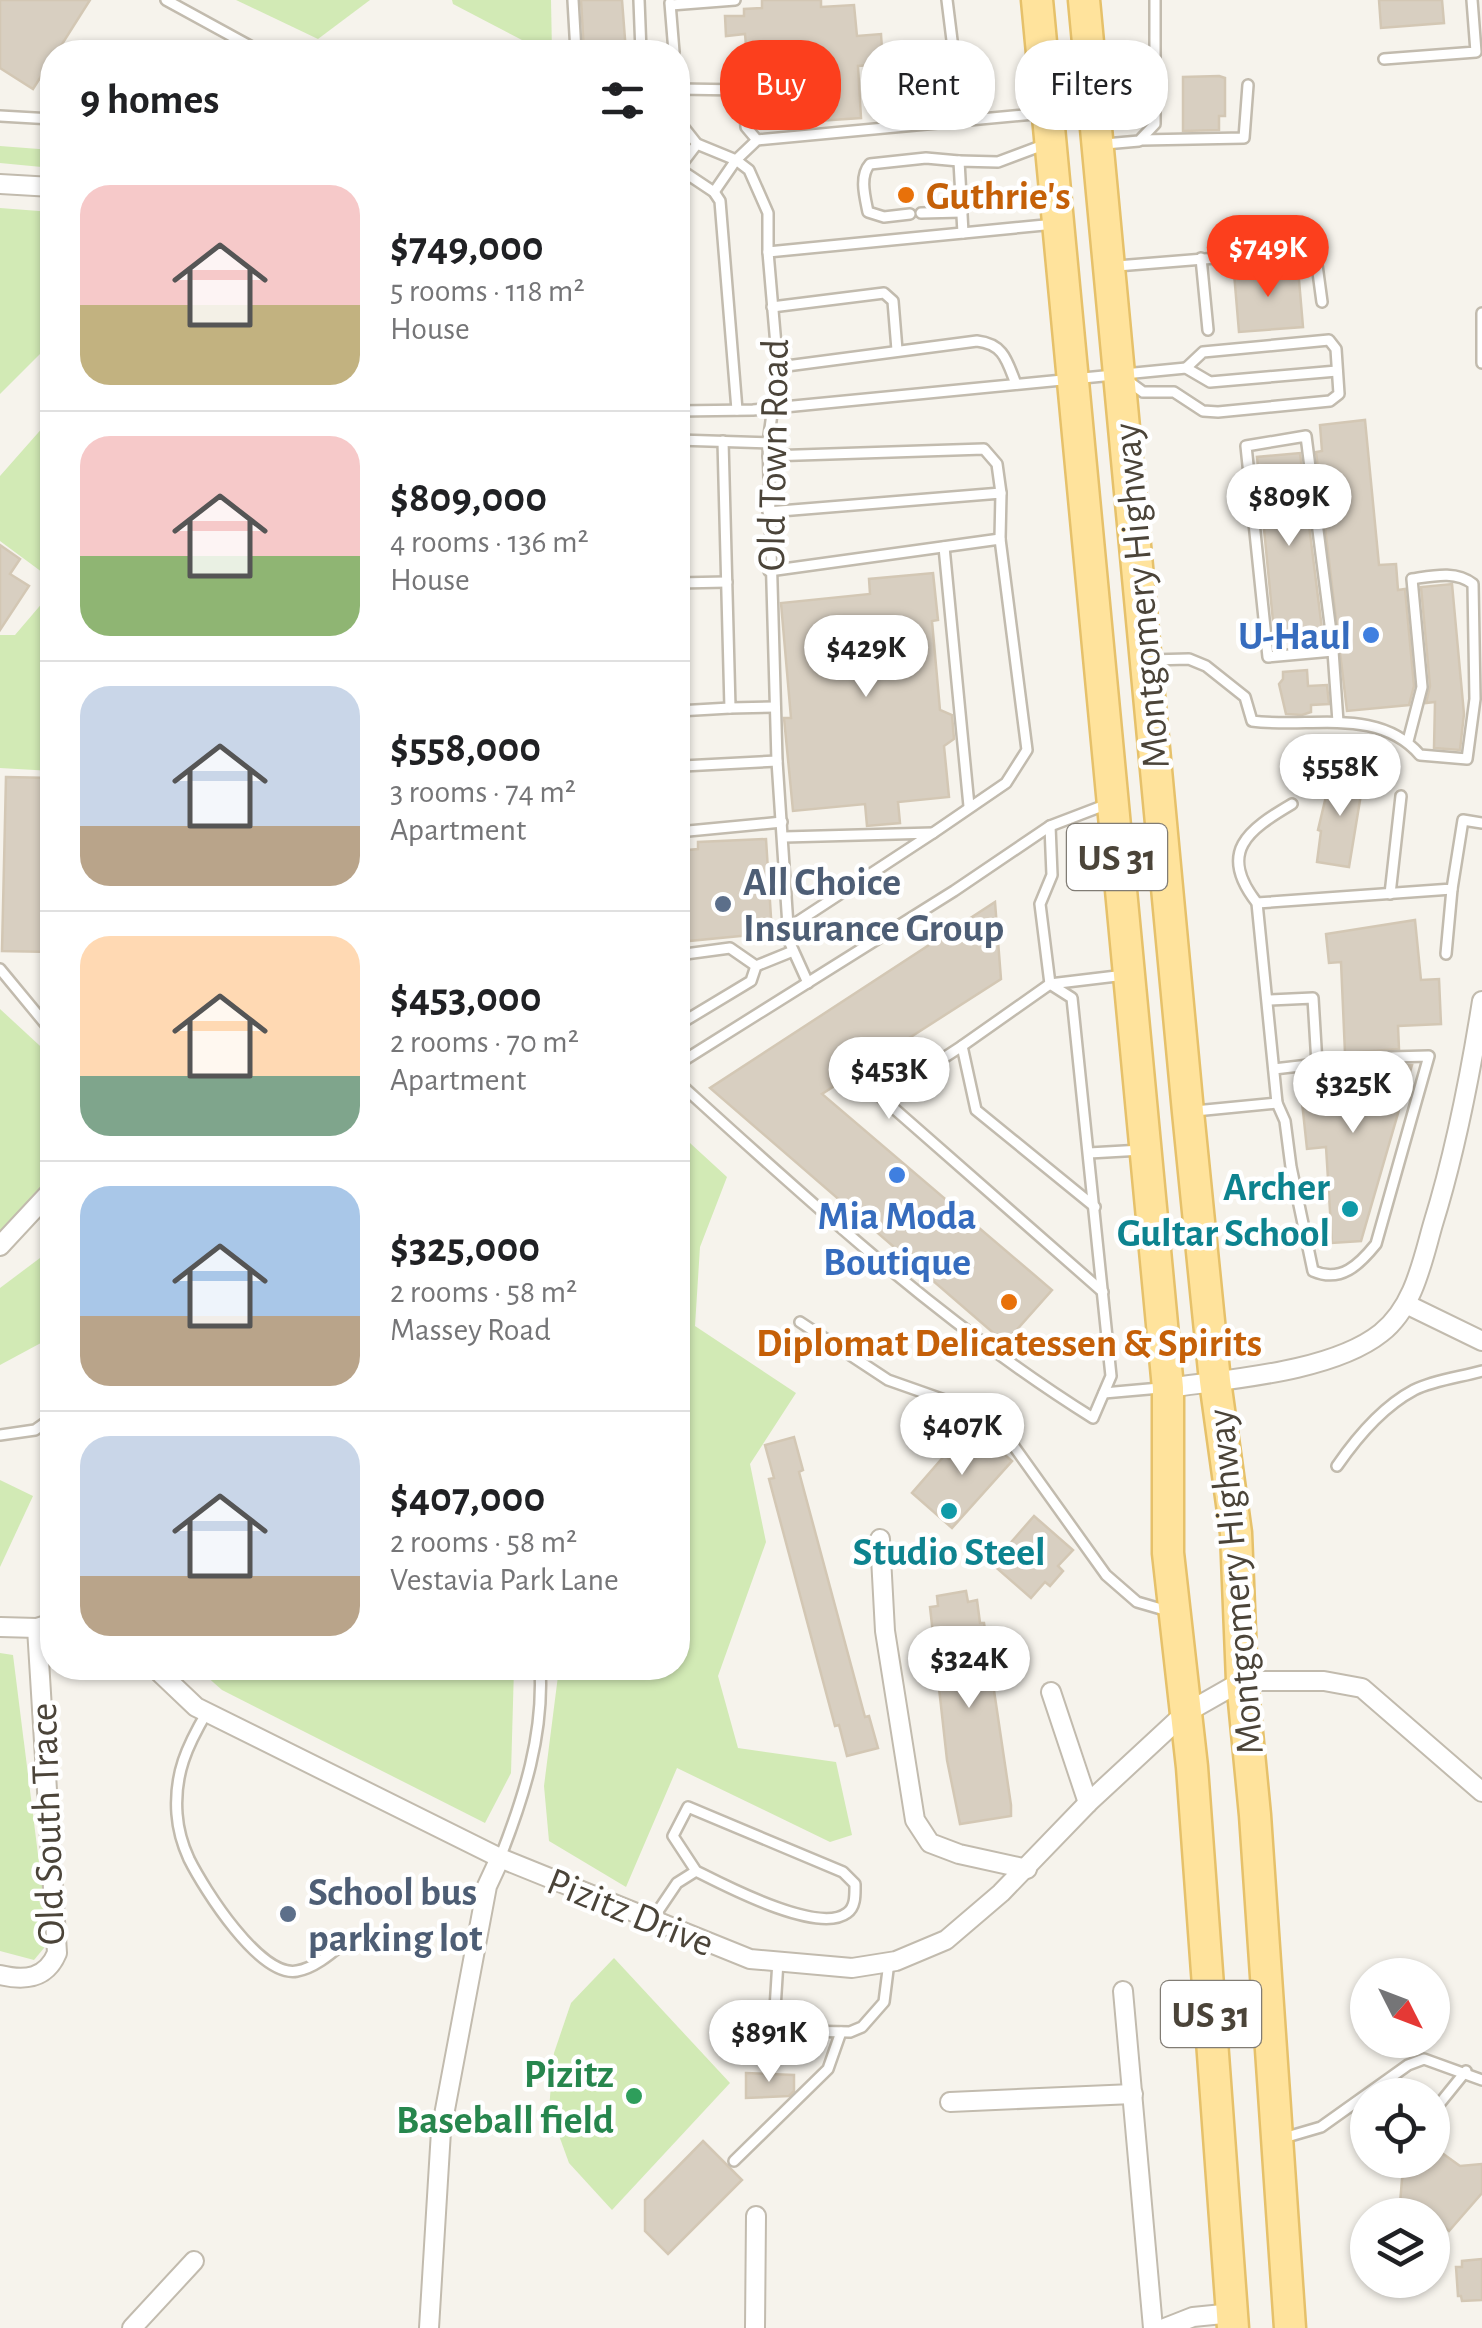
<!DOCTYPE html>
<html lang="en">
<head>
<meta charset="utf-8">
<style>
	:root { --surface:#fff; --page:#f6f6f6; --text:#202124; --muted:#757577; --line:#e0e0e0; --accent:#fc3f1d }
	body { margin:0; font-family:"Alegreya Sans",sans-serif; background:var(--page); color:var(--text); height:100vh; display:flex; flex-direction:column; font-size:38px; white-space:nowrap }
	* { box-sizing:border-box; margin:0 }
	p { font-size:32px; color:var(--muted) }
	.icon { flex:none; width:55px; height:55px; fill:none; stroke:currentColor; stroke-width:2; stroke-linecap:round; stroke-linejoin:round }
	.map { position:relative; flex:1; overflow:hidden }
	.drawer { position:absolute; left:40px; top:40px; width:650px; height:1640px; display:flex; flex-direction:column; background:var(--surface); border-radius:40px; box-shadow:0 2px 8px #0004 }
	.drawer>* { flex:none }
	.top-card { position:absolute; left:720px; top:40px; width:610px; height:90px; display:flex; gap:20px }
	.needle { width:65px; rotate:132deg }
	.controls { position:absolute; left:1350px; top:1958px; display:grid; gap:20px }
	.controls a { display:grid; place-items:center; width:100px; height:100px; border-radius:50%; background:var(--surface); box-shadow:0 2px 8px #0004; font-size:50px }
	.price { position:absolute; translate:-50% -85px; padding:0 22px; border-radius:35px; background:#fff; color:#222; font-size:32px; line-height:65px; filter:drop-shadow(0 2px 5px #0008) }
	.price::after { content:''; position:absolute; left:50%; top:60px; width:30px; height:22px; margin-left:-15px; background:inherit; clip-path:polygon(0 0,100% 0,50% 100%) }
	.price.on { background:var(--accent); color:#fff }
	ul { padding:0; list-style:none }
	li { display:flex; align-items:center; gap:30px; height:250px; padding:0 40px }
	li+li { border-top:2px solid var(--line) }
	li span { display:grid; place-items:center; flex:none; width:280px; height:200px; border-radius:30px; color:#555 }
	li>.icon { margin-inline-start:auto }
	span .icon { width:120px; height:120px; fill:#fffc; stroke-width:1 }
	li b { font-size:42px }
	h2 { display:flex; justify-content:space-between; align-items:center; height:120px; padding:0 40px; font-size:42px }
	.chip { padding:0 35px; border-radius:40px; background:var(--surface); box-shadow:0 2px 8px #0004; font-size:35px; line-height:90px }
	.chip.on { background:var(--accent); color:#fff }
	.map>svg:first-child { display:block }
</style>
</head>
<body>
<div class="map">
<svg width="1482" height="2328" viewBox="0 0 1482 2328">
	<rect width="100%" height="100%" fill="#f6f3ec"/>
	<g fill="#d2eab5">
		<path d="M236 0H370L318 39Z"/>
		<path d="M452 0H551L552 52H545L453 4Z"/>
		<path d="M0 146 52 150V168L0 163Z"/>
		<path d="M0 208 52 212V342L0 394Z"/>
		<path d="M52 417V771L0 768V635H15L44 601 50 578 0 541V476Z"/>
		<path d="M0 1009 52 1057V1179L0 1237Z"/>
		<path d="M678 1132 727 1177 700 1247 695 1326 796 1393 750 1464 766 1542 718 1676 738 1748 836 1762 852 1835 830 1842 677 1768 626 1887 549 1841 544 1786 559 1668H678Z"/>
		<path d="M52 1249V1337L0 1365V1288Z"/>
		<path d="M0 1480 33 1496 0 1567Z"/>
		<path d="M0 1653 13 1655 49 1942 34 1960 0 1951Z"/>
		<path d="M197 1668H514L511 1773 485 1823 222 1690Z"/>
		<path d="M614 1958 730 2083 612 2210 569 2163 549 2108 554 2053 571 2003Z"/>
	</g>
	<g fill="#d8cfc1" stroke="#d3c7b4" stroke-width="2.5">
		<path d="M0 0H90L57 52H52V59L33 89 0 68Z"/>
		<path d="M581 0H622L626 52H584Z"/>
		<path d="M762 0H821V7L854 5 857 36 881 34 883 64 858 66 861 118 818 121 816 103 764 104 763 100 759 99 757 82H749L745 34 726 36 725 16H744V9L762 8Z"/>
		<path d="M1379 0H1442L1444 23 1381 28Z"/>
		<path d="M1219 76 1225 78V116H1219V130L1183 131V77Z"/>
		<path d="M1298 268 1303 327 1239 332 1234 273Z"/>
		<path d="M1365 420 1379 565 1396 564 1398 590 1405 589 1414 686 1409 705 1347 711 1316 452 1322 451 1320 425Z"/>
		<path d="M1300 453 1323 637 1275 642 1257 457Z"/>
		<path d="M0 545 20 559 10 574 29 586 0 630Z"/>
		<path d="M933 573 938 620 932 621 940 710 952 715 954 739 944 746 949 797 898 802 900 823 867 826 865 804 793 811 784 718H791L781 603 870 594 869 579Z"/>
		<path d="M1452 584 1464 714 1460 750 1434 748 1435 702 1426 703 1430 686 1421 587Z"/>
		<path d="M1307 670 1308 686 1327 685 1329 704 1311 705V712L1302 715 1286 714 1279 684 1283 679V672Z"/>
		<path d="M1332 771 1364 776 1349 867 1317 862 1321 831 1318 830Z"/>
		<path d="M6 777 52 778V952L2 951Z"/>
		<path d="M766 839 772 933 678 942V851L698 849V842Z"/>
		<path d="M995 902 1001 979 822 1094 1052 1290 1005 1343 710 1088Z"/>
		<path d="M1415 920 1421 980 1439 979 1441 1024 1398 1026 1399 1049 1345 1053 1341 962 1329 963 1326 934Z"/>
		<path d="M1390 1065H1412L1361 1241 1332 1243 1326 1147 1307 1149 1299 1074Z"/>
		<path d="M975 1429 1012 1461 952 1528 912 1493 945 1455 949 1459Z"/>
		<path d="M794 1437 803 1470 799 1472 865 1717 869 1716 878 1748 847 1756 839 1725 835 1726 769 1479 774 1478 765 1445Z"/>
		<path d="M1034 1516 1073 1550 1058 1566 1063 1571 1050 1586 1045 1582 1031 1598 992 1564Z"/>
		<path d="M966 1591 968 1602 977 1600 980 1623H984L1011 1805V1816L960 1824 947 1760 930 1607 938 1606 937 1596Z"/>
		<path d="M746 2073 794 2075V2091L789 2096 746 2098Z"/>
		<path d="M703 2141 742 2180 668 2254 645 2231V2200Z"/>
		<path d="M1442 2153 1460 2166 1482 2164V2193L1449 2231 1432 2215H1404L1403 2204H1400L1402 2179 1409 2171 1428 2169Z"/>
		<path d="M1482 2259V2300L1462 2301 1461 2296H1458L1456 2267H1462V2261Z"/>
	</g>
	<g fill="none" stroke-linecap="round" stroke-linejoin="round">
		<g stroke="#c2bbae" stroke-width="14">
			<g id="service">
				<path d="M166 0 261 52"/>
				<path d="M573 0 576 52"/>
				<path d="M639 0 641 52"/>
				<path d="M947 0 962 121"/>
				<path d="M670 3 674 52"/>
				<path d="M671 5 735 0"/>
				<path d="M340 52H353"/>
				<path d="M1384 59 1476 52 1472 0"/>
				<path d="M678 89 743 90 746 127 757 140"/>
				<path d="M678 115V120L697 144 736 160 749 170 768 213V252L780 392 773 406 768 443 777 761 789 941 808 983"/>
				<path d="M0 116 52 119"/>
				<path d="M1142 140 1244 138 1248 85"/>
				<path d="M1105 144 1139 141 1155 124V0"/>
				<path d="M678 168 714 192 720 201 737 410"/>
				<path d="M678 169 697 144"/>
				<path d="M714 192 736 160 757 140 1045 113"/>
				<path d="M921 213 962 212"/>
				<path d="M910 214 884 217 868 212C865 197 859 176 870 164L926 158 959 161"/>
				<path d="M1299 228V251"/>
				<path d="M963 233 959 161 998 162 1046 144"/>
				<path d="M768 252 1055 224"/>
				<path d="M1201 258 1208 330"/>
				<path d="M1117 266 1315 250 1322 302"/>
				<path d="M772 307 884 293 893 301 897 350"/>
				<path d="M1482 313V363"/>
				<path d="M779 367 977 341C1004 344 1007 361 1016 384"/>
				<path d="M1128 381 1143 392H1174L1203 411 1218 412 1330 401 1339 394 1336 349 1329 340 1203 352 1186 368"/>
				<path d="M678 411 753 410 1186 368 1210 382 1337 371"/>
				<path d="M678 440 768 443"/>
				<path d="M723 441 730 708 775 707"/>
				<path d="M768 456 984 449 997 464 1001 493"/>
				<path d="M768 512 1001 493 1000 539"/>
				<path d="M944 547 969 806"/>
				<path d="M769 571 1000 539 1027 750 1006 783 933 833"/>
				<path d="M678 583 727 582"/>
				<path d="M1333 651 1268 657 1246 446 1306 436 1332 640 1333 651 1338 722"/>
				<path d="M1150 660 1189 659 1206 666 1245 697 1252 721C1309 729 1378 706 1420 755L1467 759 1475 699 1473 584C1456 570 1432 576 1412 579L1422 687 1408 741"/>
				<path d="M678 711 730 708"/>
				<path d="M683 766 777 761"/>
				<path d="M1292 804C1248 830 1217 852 1257 903L1277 1103 1285 1121 1291 1167 1313 1271C1341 1283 1359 1265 1376 1244L1429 1056 1390 1057 1317 1064"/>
				<path d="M678 832 782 822"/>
				<path d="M784 837 933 833 788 928"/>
				<path d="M1390 894 1401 796"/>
				<path d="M1257 903 1452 889 1463 820 1482 823"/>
				<path d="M1446 954 1452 889"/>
				<path d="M678 955 730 948 756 966"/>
				<path d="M0 969 52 1032"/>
				<path d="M1268 1000 1313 998 1317 1064 1274 1069"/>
				<path d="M678 1025 751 981 756 966 793 951"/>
				<path d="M962 1046 882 1098 1103 1292"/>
				<path d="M678 1064 954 891 1050 826 1105 805"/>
				<path d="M678 1082C810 1202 941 1323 1093 1418L1111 1376 1072 998 1050 984 1040 904 1052 875 1050 826"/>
				<path d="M1195 1111 1277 1103"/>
				<path d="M1089 1153 1142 1150"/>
				<path d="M1095 1207 976 1110 962 1046 1050 984 1125 975"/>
				<path d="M800 1322 888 1380 993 1417 1106 1575 1137 1602 1168 1611"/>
				<path d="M1104 1393 1160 1388"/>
				<path d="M0 1435 35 1430 52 1418"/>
				<path d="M1337 1466C1357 1437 1382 1407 1414 1390 1434 1380 1461 1377 1482 1371"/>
				<path d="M207 1712C187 1746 174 1774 177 1814 178 1828 183 1846 189 1859 204 1889 260 1978 297 1971 316 1968 335 1950 350 1938"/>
				<path d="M500 1858C524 1797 544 1734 540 1668"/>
				<path d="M652 1920 677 1883 696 1871C724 1885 818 1935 847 1913 856 1907 855 1894 855 1884L843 1872 688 1807 673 1836 696 1871"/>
				<path d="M778 1961 775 2009 784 2024 796 2031 850 2032 862 2027 884 2002 889 1962"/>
				<path d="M1432 2113 1466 2071"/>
				<path d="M1280 2139 1321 2127 1408 2065 1424 2059 1482 2080"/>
				<path d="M734 2161 828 2069 841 2032"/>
				<path d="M1389 2168 1395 2160"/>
			</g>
		</g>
		<g stroke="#c2bbae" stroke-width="22">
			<g id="minor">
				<path d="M0 184 52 187"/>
				<path d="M0 1246 52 1190"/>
				<path d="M1406 1304 1482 1341"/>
				<path d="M1168 1388C1229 1379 1332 1372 1381 1333 1414 1307 1422 1262 1433 1224 1456 1150 1470 1077 1482 1001"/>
				<path d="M880 1539 885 1631 915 1820 930 1843 959 1854 1027 1869"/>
				<path d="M0 1627 37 1628 52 1623"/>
				<path d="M155 1668 196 1707 500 1858 750 1959 852 1968 896 1961 946 1940 1001 1893 1088 1803 1184 1714 1242 1681H1324L1362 1688 1482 1792"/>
				<path d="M1051 1692 1088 1803"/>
				<path d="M0 1975C25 1981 46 1979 57 1953L37 1628"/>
				<path d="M1123 1991 1153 2328"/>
				<path d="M950 2102 1133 2094"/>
				<path d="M132 2328 194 2261"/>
				<path d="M429 2328 441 2131 487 1886 500 1858"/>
				<path d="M755 2328 756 2216"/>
				<path d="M1165 2328 1193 2317 1233 2313"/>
			</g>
		</g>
		<g stroke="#e6c16a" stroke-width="35">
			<g id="primary">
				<path d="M1037 0 1168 1388V1553L1192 1767 1233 2328"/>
				<path d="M1084 0 1188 1112 1215 1381 1236 1533 1242 1681 1255 1815 1290 2328"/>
			</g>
		</g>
		<use href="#service" stroke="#fff" stroke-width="9"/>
		<use href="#minor" stroke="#fff" stroke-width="18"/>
		<use href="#primary" stroke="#ffe39c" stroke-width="30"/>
	</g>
	<g fill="#e8710a" stroke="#fff" stroke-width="4">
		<circle cx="906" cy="195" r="10"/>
		<circle cx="1009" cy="1302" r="10"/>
	</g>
	<g fill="#3f7fe0" stroke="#fff" stroke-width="4">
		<circle cx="1371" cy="635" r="10"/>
		<circle cx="897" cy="1175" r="10"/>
	</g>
	<g fill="#5c6f8a" stroke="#fff" stroke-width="4">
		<circle cx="723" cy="904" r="10"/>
		<circle cx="288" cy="1914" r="10"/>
	</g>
	<g fill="#0f9aa8" stroke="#fff" stroke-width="4">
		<circle cx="1350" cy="1209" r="10"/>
		<circle cx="949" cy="1511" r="10"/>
	</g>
	<circle fill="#2e9e5b" stroke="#fff" stroke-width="4" cx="634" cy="2096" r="10"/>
	<g text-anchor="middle" stroke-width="9" stroke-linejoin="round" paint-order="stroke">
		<g fill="#fff" stroke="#817c74" stroke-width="2.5">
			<rect x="1067" y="824" width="100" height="66" rx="8"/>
			<rect x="1161" y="1981" width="100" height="66" rx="8"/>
		</g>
		<g font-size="38" font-weight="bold" fill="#4b4439">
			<text x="1117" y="870">US 31</text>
			<text x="1211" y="2027">US 31</text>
		</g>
		<g font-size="40" font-weight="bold" fill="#c56008" stroke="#fff" text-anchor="start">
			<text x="926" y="209">Guthrie's</text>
			<text x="1009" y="1356" text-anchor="middle">Diplomat Delicatessen &amp; Spirits</text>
		</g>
		<g font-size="40" fill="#4b4439" stroke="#fff">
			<text transform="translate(772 455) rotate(-89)" y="14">Old Town Road</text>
			<text transform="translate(1140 596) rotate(-95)" y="14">Montgomery Highway</text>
			<text transform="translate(1234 1582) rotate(-95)" y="14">Montgomery Highway</text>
			<text transform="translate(46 1824) rotate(-92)" y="14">Old South Trace</text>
			<text transform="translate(631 1911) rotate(22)" y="14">Pizitz Drive</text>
		</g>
		<g font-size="40" font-weight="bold" fill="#366cbe" stroke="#fff" text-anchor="end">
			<text x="1351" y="649">U-Haul</text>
			<text x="897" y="1229" text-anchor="middle">Mia Moda<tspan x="897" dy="46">Boutique</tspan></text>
		</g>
		<g font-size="40" font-weight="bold" fill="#4e5e75" stroke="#fff" text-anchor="start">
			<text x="743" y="895">All Choice<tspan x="743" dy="46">Insurance Group</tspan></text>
			<text x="308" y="1905">School bus<tspan x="308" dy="46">parking lot</tspan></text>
		</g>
		<g font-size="40" font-weight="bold" fill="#0d838f" stroke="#fff" text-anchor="end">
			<text x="1330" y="1200">Archer<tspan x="1330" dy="46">Gultar School</tspan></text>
			<text x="949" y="1565" text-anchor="middle">Studio Steel</text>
		</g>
		<g font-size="40" font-weight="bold" fill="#27864d" stroke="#fff" text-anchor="end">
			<text x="614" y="2087">Pizitz<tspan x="614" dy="46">Baseball field</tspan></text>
		</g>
	</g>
</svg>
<div class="controls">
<a><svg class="needle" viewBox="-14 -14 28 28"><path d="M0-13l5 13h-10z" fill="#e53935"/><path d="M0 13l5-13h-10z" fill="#757577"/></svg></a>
<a><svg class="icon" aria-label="locate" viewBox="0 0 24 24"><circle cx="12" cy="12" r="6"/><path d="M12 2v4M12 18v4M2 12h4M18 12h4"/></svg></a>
<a><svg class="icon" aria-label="layers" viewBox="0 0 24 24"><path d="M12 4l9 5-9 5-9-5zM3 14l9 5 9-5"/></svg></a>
</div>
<b class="price on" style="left:1268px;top:300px">$749K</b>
<b class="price" style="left:1289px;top:549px">$809K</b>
<b class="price" style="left:866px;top:700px">$429K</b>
<b class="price" style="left:1340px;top:819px">$558K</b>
<b class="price" style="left:889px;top:1122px">$453K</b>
<b class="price" style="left:1353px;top:1136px">$325K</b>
<b class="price" style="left:962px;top:1478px">$407K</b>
<b class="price" style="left:969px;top:1711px">$324K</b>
<b class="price" style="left:769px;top:2085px">$891K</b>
<div class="top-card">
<a class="chip on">Buy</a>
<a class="chip">Rent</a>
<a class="chip">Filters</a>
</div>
<section class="drawer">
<h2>9 homes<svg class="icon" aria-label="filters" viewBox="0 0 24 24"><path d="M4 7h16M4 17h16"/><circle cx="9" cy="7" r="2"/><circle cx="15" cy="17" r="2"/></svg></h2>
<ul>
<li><span style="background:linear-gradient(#f6c9c9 60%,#c2b280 0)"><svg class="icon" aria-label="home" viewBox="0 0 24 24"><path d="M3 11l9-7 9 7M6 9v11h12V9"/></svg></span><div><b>$749,000</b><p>5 rooms · 118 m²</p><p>House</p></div></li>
<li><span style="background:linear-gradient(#f6c9c9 60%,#8fb573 0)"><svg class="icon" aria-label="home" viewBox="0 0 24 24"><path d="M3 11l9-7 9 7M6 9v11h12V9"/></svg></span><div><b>$809,000</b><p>4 rooms · 136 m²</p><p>House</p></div></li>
<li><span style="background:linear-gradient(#c9d6e8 70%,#b9a48a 0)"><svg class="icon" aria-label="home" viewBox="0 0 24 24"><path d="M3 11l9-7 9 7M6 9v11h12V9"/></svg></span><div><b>$558,000</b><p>3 rooms · 74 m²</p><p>Apartment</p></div></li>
<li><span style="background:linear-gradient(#ffd9b3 70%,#7fa58c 0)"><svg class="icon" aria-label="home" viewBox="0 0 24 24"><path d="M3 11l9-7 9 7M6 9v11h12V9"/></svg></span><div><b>$453,000</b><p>2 rooms · 70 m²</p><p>Apartment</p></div></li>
<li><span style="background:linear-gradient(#a9c7e8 65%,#b9a48a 0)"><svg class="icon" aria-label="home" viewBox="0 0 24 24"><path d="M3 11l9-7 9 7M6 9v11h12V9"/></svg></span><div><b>$325,000</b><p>2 rooms · 58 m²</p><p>Massey Road</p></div></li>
<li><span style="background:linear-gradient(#c9d6e8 70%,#b9a48a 0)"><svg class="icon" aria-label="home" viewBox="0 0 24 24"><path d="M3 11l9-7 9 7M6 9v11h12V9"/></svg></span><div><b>$407,000</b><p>2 rooms · 58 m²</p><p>Vestavia Park Lane</p></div></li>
</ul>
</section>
</div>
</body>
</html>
